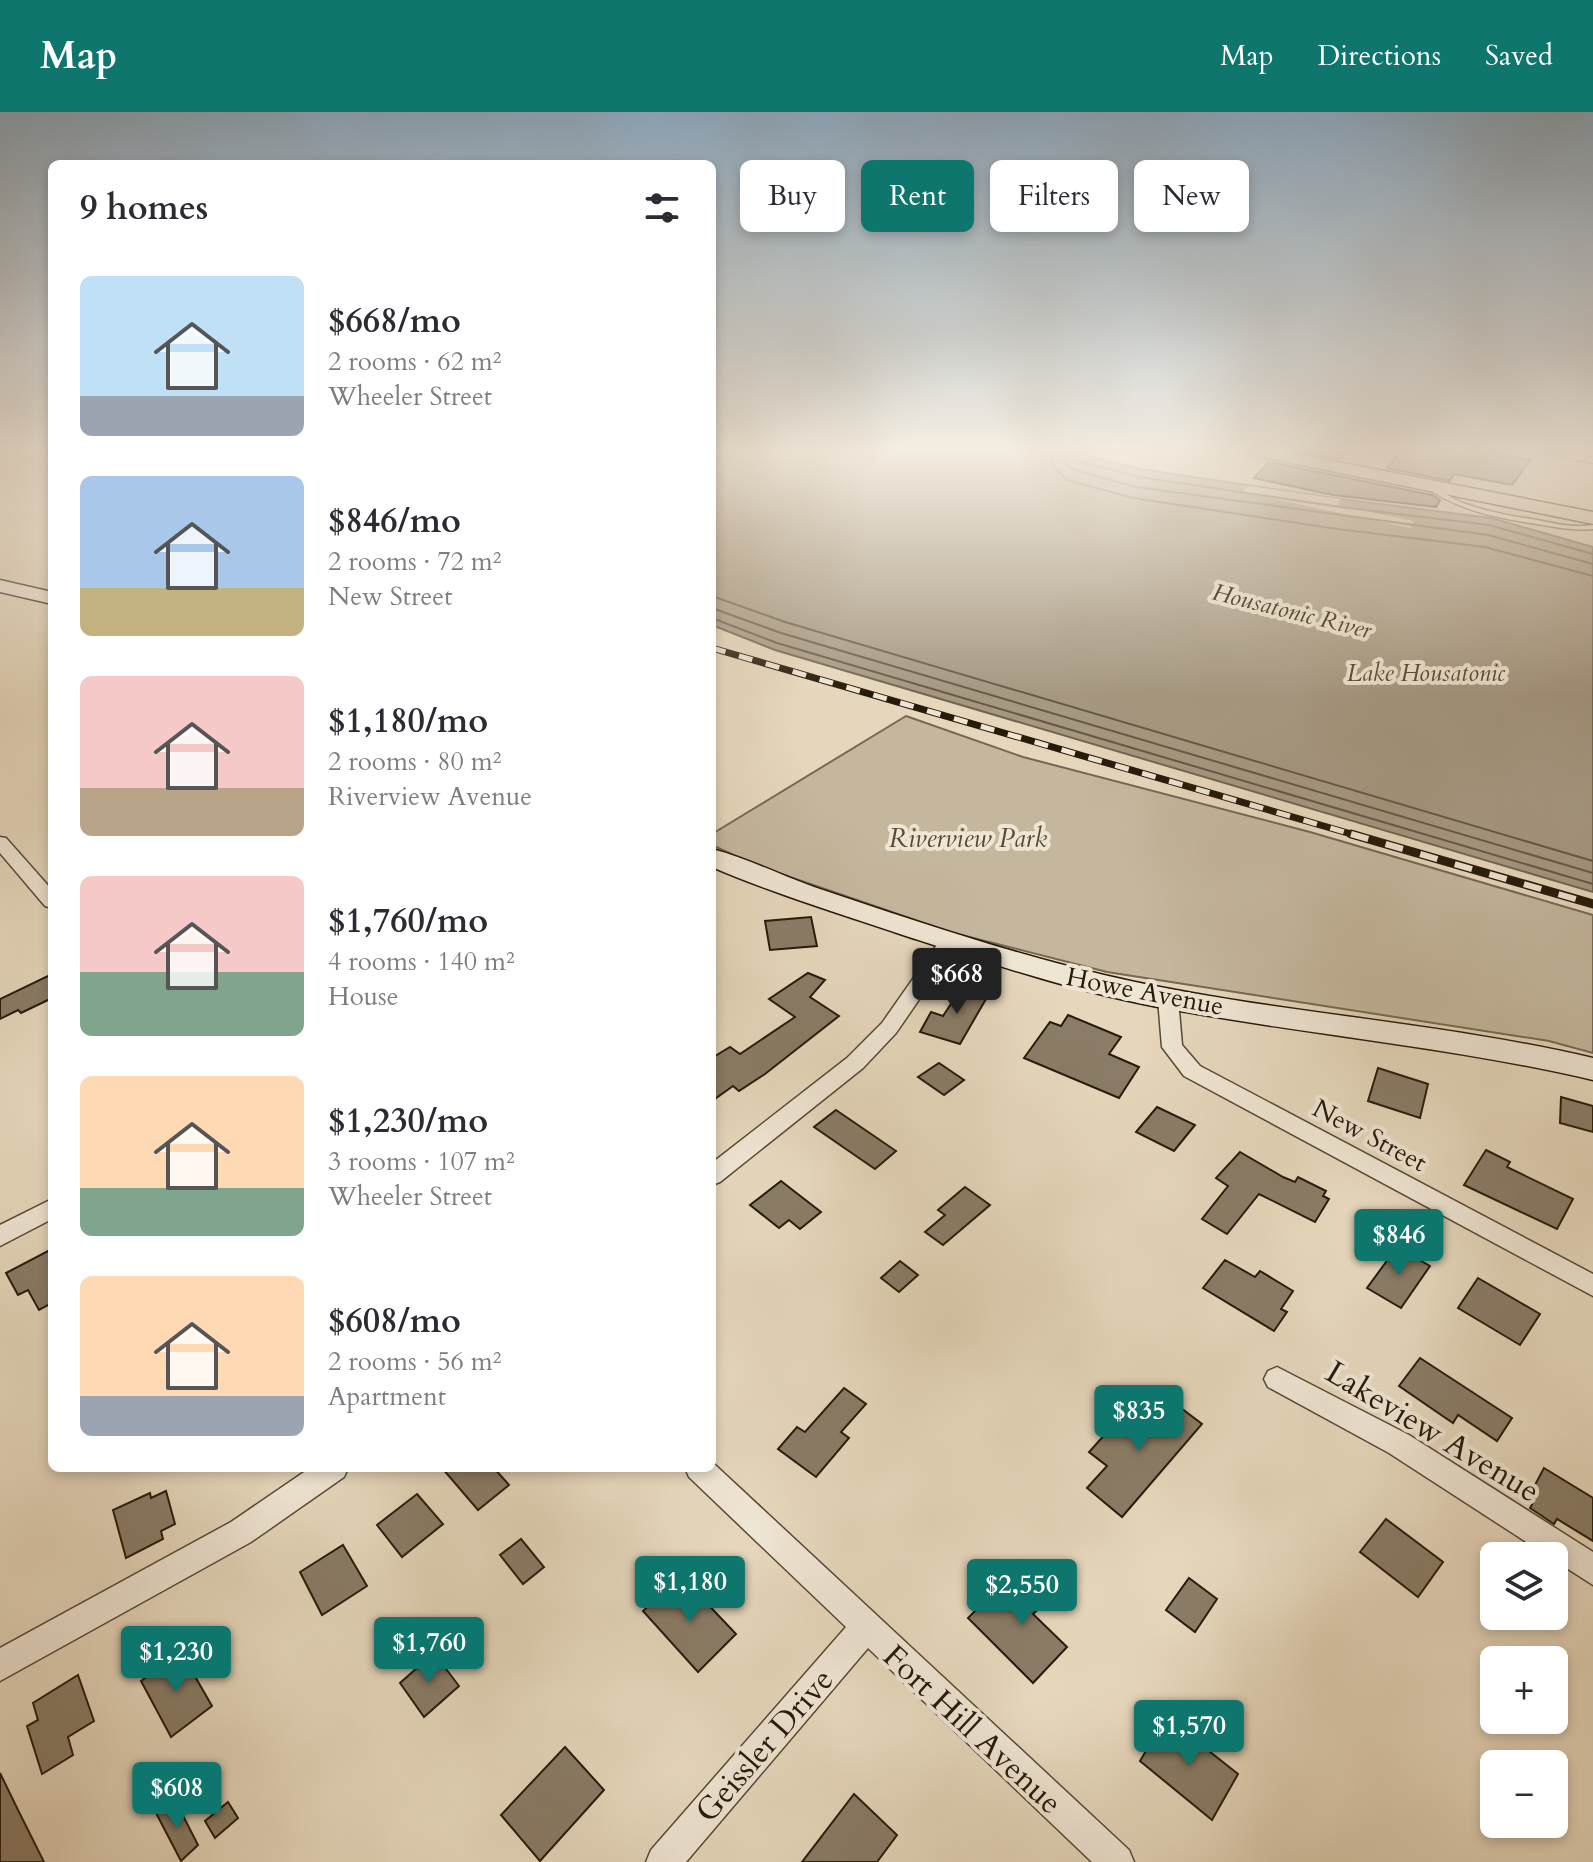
<!DOCTYPE html>
<html lang="en">
<head>
<meta charset="utf-8">
<style>
	:root { --surface:#fff; --page:#f2f2f3; --text:#2b2b33; --muted:#7c7c81; --accent:#0f766e }
	body { margin:0; font-family:Cardo,serif; background:var(--page); color:var(--text); height:100vh; display:flex; flex-direction:column; font-size:30px; white-space:nowrap }
	* { box-sizing:border-box; margin:0 }
	p { font-size:26px; color:var(--muted) }
	.icon { flex:none; width:44px; height:44px; fill:none; stroke:currentColor; stroke-width:2; stroke-linecap:round; stroke-linejoin:round }
	.map { position:relative; flex:1; overflow:hidden }
	.drawer { position:absolute; left:48px; top:48px; width:668px; height:1312px; display:flex; flex-direction:column; background:var(--surface); border-radius:12px; box-shadow:0 4px 12px #0003 }
	.drawer>* { flex:none }
	.top-card { position:absolute; left:740px; top:48px; width:732px; height:72px; display:flex; gap:16px }
	.controls { position:absolute; left:1480px; top:1430px; display:grid; gap:16px }
	.controls a { display:grid; place-items:center; width:88px; height:88px; border-radius:12px; background:var(--surface); box-shadow:0 4px 12px #0003; font-size:40px }
	.price { position:absolute; translate:-50% -68px; padding:0 18px; border-radius:8px; background:var(--accent); color:#fff; font-size:26px; line-height:52px; filter:drop-shadow(0 2px 4px #0008) }
	.price::after { content:''; position:absolute; left:50%; top:48px; width:24px; height:18px; margin-left:-12px; background:inherit; clip-path:polygon(0 0,100% 0,50% 100%) }
	.price.active { background:#222; color:#fff }
	ul { padding:0; list-style:none }
	li { display:flex; align-items:center; gap:24px; height:200px; padding:0 32px }
	li span { display:grid; place-items:center; flex:none; width:224px; height:160px; border-radius:12px; color:#555 }
	li>.icon { margin-inline-start:auto }
	span .icon { width:96px; height:96px; fill:#fffc; stroke-width:1 }
	li b { font-size:34px }
	h2 { display:flex; justify-content:space-between; align-items:center; height:96px; padding:0 32px; font-size:34px }
	.chip { padding:0 28px; border-radius:12px; background:var(--surface); box-shadow:0 4px 12px #0003; font-size:28px; line-height:72px }
	.chip.active { background:var(--accent); color:#fff }
	header { display:flex; align-items:center; gap:48px; box-sizing:border-box; height:112px; padding:0 40px; background:var(--accent); color:#fff }
	header strong { font-size:38px }
	nav { display:flex; gap:44px; margin-inline-start:auto; font-size:28px }
	.map>svg:first-child { display:block }
</style>
</head>
<body>
<header>
<strong>Map</strong>
<nav><a>Map</a><a>Directions</a><a>Saved</a></nav>
</header>
<div class="map">
<svg width="1593" height="1750" viewBox="0 0 1593 1750">
	<rect width="100%" height="100%" fill="#e6d7bc"/>
	<filter id="stains"><feTurbulence type="fractalNoise" baseFrequency=".0025" numOctaves="4"/><feColorMatrix values="0 0 0 0 .2 0 0 0 0 .09 0 0 0 0 .02 0 0 0 .5 -.17"/></filter>
	<radialGradient id="worn" r=".72"><stop offset=".6" stop-color="#630" stop-opacity="0"/><stop offset="1" stop-color="#630" stop-opacity=".3"/></radialGradient>
	<path fill="#c5b79e" stroke="#766854" stroke-width="2" d="M906 604 1023 645 1310 720 1593 803V941L1549 929 1107 860 950 820 755 753 712 733V722Z"/>
	<path fill="#a59780" stroke="#726551" stroke-width="2" d="M712 338H1067L1140 357 1341 387 1491 406 1593 435V780L775 538 712 513Z"/>
	<path fill="#e6d7bc" d="M1250 374 1341 387 1337 393 1414 409 1410 416 1242 380Z"/>
	<g fill="none" stroke-linecap="round" stroke-linejoin="round">
		<g stroke="#665846" stroke-width="2">
			<path d="M1050 338 1054 354 1067 368 1133 386 1337 417 1485 435 1593 464"/>
			<path d="M1062 338 1064 349 1072 357 1136 375 1488 423 1593 452"/>
			<path d="M1072 338 1078 349 1139 365 1340 395 1489 413 1593 442"/>
			<path d="M712 484 785 510 1593 749"/>
			<path d="M712 496 781 521 1593 761"/>
			<path d="M712 506 777 531 1593 772"/>
		</g>
	</g>
	<g fill="#8a7c67" stroke="#261a0b" stroke-width="2">
		<path d="M1291 338H1349L1341 347Z"/>
		<path d="M1401 338H1500L1498 342 1530 348 1512 373 1454 362 1450 369 1387 356Z"/>
		<path d="M1269 350 1432 383 1440 388 1436 395 1333 383 1254 366Z"/>
		<path d="M811 805 817 834 770 838 765 809Z"/>
		<path d="M808 861 825 868 810 885 839 904 765 962 739 979 733 974 712 989V946L730 935 740 942 795 905 769 887Z"/>
		<path d="M52 862V886L21 901 18 898 0 907V887Z"/>
		<path d="M964 872 990 880 960 932 920 920 931 900 943 904Z"/>
		<path d="M1068 903 1121 925 1109 942 1139 955 1119 986 1024 946 1050 910 1061 914Z"/>
		<path d="M939 951 964 968 944 983 918 965Z"/>
		<path d="M1378 956 1428 972 1420 1006 1368 989Z"/>
		<path d="M1561 985 1593 994V1020L1560 1011Z"/>
		<path d="M1157 995 1195 1013 1174 1039 1136 1020Z"/>
		<path d="M836 998 896 1039 875 1057 814 1015Z"/>
		<path d="M1486 1038 1510 1050 1507 1055 1573 1087 1557 1117 1464 1073Z"/>
		<path d="M1240 1040 1283 1065 1295 1070 1298 1065 1326 1079 1323 1084 1329 1087 1315 1110 1259 1082 1227 1122 1202 1107 1228 1074 1216 1066Z"/>
		<path d="M781 1069 821 1100 800 1117 789 1108 779 1116 750 1093Z"/>
		<path d="M965 1075 990 1093 943 1133 925 1120 945 1103 938 1098Z"/>
		<path d="M1397 1135 1430 1154 1401 1196 1367 1176Z"/>
		<path d="M52 1137V1191L39 1198 28 1178 18 1183 6 1161Z"/>
		<path d="M1225 1148 1255 1165 1260 1159 1293 1179 1281 1197 1287 1200 1274 1219 1203 1176Z"/>
		<path d="M900 1149 918 1163 899 1180 881 1166Z"/>
		<path d="M1478 1166 1540 1202 1520 1233 1458 1196Z"/>
		<path d="M1420 1246 1512 1306 1497 1329 1458 1303 1453 1311 1399 1274Z"/>
		<path d="M844 1276 866 1292 841 1320 849 1326 816 1365 778 1337 797 1315 805 1320Z"/>
		<path d="M1165 1284 1202 1312 1122 1405 1087 1376 1107 1354 1089 1340 1124 1301 1139 1312Z"/>
		<path d="M442 1356H494L509 1373 478 1398Z"/>
		<path d="M1544 1356 1593 1386V1429L1557 1407 1554 1412 1530 1396 1533 1391 1527 1388Z"/>
		<path d="M166 1379 175 1412 161 1419 163 1427 126 1446 113 1398 150 1381 151 1386Z"/>
		<path d="M417 1382 443 1412 402 1445 377 1413Z"/>
		<path d="M1386 1407 1443 1450 1418 1485 1360 1440Z"/>
		<path d="M521 1427 544 1455 523 1472 500 1443Z"/>
		<path d="M343 1433 367 1474 322 1503 300 1460Z"/>
		<path d="M1052 1458 1065 1472 1033 1502 1067 1535 1033 1571 968 1506 1002 1472 1020 1489Z"/>
		<path d="M681 1464 736 1522 698 1560 643 1499Z"/>
		<path d="M1189 1466 1217 1487 1195 1520 1166 1498Z"/>
		<path d="M181 1540 212 1594 171 1625 141 1569Z"/>
		<path d="M434 1541 459 1574 424 1605 400 1571Z"/>
		<path d="M78 1563 94 1609 68 1625 73 1643 42 1662 27 1614 38 1608 33 1591Z"/>
		<path d="M1166 1605 1238 1662 1212 1708 1140 1649Z"/>
		<path d="M565 1635 604 1678 540 1749 501 1703Z"/>
		<path d="M0 1661 18 1698 44 1750H0Z"/>
		<path d="M854 1682 897 1723 877 1750H802Z"/>
		<path d="M175 1688 198 1733 181 1749 156 1701Z"/>
		<path d="M228 1690 238 1706 215 1726 205 1709Z"/>
	</g>
	<g fill="none" stroke-linecap="round" stroke-linejoin="round">
		<g stroke="#564937" stroke-width="3">
			<path id="lane" d="M1424 372C1436 374 1450 386 1463 391 1487 400 1512 404 1537 408 1556 412 1574 416 1593 413V417C1574 419 1556 415 1537 412 1496 406 1458 398 1424 374Z"/>
		</g>
		<g stroke="#564937" stroke-width="3">
			<g id="street">
				<path d="M1531 338H1554L1593 345V351Z"/>
				<path d="M0 725 6 726 52 778V796L45 794 0 741Z"/>
				<path d="M950 822 960 828 896 921 863 956 720 1070 712 1073V1051L847 946 882 911 943 824Z"/>
				<path d="M1168 880 1178 887 1182 933 1200 954 1593 1162V1184L1184 964 1162 935 1158 887Z"/>
				<path d="M52 1087V1107L0 1134V1113Z"/>
				<path d="M1277 1255 1409 1323 1593 1440V1473L1554 1448V1444H1548L1389 1341 1268 1275 1264 1267 1268 1259Z"/>
				<path d="M712 1350 1129 1738 1134 1750H1092L868 1536 686 1750H646L651 1738 846 1515 689 1365 685 1356H712Z"/>
				<path d="M310 1356H348L344 1365 251 1430 0 1569V1536L231 1410Z"/>
			</g>
		</g>
		<g stroke="#261a0b" stroke-width="3">
			<g id="secondary">
				<path d="M0 468 52 480V492L0 480Z"/>
				<path d="M712 737C747 746 780 763 814 775 909 807 1006 840 1104 863 1265 901 1431 908 1593 946V968C1453 935 1310 923 1169 897 1079 881 992 852 906 824 841 802 775 782 712 755Z"/>
			</g>
		</g>
		<g stroke="#261a0b" stroke-width="3">
			<path id="primary" d="M1242 338H1277L1593 400V412L1251 343Z"/>
		</g>
		<use href="#lane" fill="#efe5d3" fill-rule="evenodd"/>
		<use href="#street" fill="#efe5d3" fill-rule="evenodd"/>
		<use href="#secondary" fill="#efe5d3" fill-rule="evenodd"/>
		<use href="#primary" fill="#e6d7bc" fill-rule="evenodd"/>
		<g stroke="#261a0b" stroke-width="7">
			<path id="rail-far1" d="M712 536 1358 724"/>
		</g>
		<g stroke="#261a0b" stroke-width="9">
			<path id="rail" d="M1351 722 1593 792"/>
		</g>
		<use href="#rail-far1" stroke="#efe5d3" stroke-width="5" stroke-dasharray="14" stroke-linecap="butt"/>
		<use href="#rail" stroke="#efe5d3" stroke-width="6" stroke-dasharray="18" stroke-linecap="butt"/>
	</g>
	<linearGradient id="sky" x2="0" y2="1"><stop stop-color="#8da8be"/><stop offset="0.58" stop-color="#f4ede1"/><stop offset="1" stop-color="#f4ede1" stop-opacity="0"/></linearGradient>
	<rect width="1593" height="583" fill="url(#sky)"/>
	<g text-anchor="middle" stroke-width="8" stroke-linejoin="round" paint-order="stroke">
		<g font-size="24" font-style="italic" fill="#594c3a" stroke="#efe5d3">
			<text transform="translate(1292 499) rotate(14)" y="8">Housatonic River</text>
			<text x="1426" y="569">Lake Housatonic</text>
		</g>
		<g font-size="26" font-style="italic" fill="#564937" stroke="#efe5d3">
			<text x="968" y="735">Riverview Park</text>
		</g>
		<g font-size="26" fill="#261a0b" stroke="#efe5d3">
			<text transform="translate(1145 879) rotate(11)" y="9">Howe Avenue</text>
			<text transform="translate(1370 1023) rotate(28)" y="9">New Street</text>
		</g>
		<g font-size="32" fill="#261a0b" stroke="#efe5d3">
			<text transform="translate(1433 1319) rotate(31)" y="11">Lakeview Avenue</text>
			<text transform="translate(973 1617) rotate(43)" y="11">Fort Hill Avenue</text>
			<text transform="translate(764 1633) rotate(-49)" y="11">Geissler Drive</text>
		</g>
	</g>
	<rect width="100%" height="100%" filter="url(#stains)"/>
	<rect width="100%" height="100%" fill="url(#worn)"/>
</svg>
<div class="controls">
<a><svg class="icon" aria-label="layers" viewBox="0 0 24 24"><path d="M12 4l9 5-9 5-9-5zM3 14l9 5 9-5"/></svg></a>
<a>+</a>
<a>−</a>
</div>
<b class="price active" style="left:957px;top:904px">$668</b>
<b class="price" style="left:1399px;top:1165px">$846</b>
<b class="price" style="left:1139px;top:1341px">$835</b>
<b class="price" style="left:690px;top:1512px">$1,180</b>
<b class="price" style="left:1022px;top:1515px">$2,550</b>
<b class="price" style="left:429px;top:1573px">$1,760</b>
<b class="price" style="left:176px;top:1582px">$1,230</b>
<b class="price" style="left:1189px;top:1656px">$1,570</b>
<b class="price" style="left:177px;top:1718px">$608</b>
<div class="top-card">
<a class="chip">Buy</a>
<a class="chip active">Rent</a>
<a class="chip">Filters</a>
<a class="chip">New</a>
</div>
<section class="drawer">
<h2>9 homes<svg class="icon" aria-label="filters" viewBox="0 0 24 24"><path d="M4 7h16M4 17h16"/><circle cx="9" cy="7" r="2"/><circle cx="15" cy="17" r="2"/></svg></h2>
<ul>
<li><span style="background:linear-gradient(#bfe0f5 75%,#9aa5b1 0)"><svg class="icon" aria-label="home" viewBox="0 0 24 24"><path d="M3 11l9-7 9 7M6 9v11h12V9"/></svg></span><div><b>$668/mo</b><p>2 rooms · 62 m²</p><p>Wheeler Street</p></div></li>
<li><span style="background:linear-gradient(#a9c7e8 70%,#c2b280 0)"><svg class="icon" aria-label="home" viewBox="0 0 24 24"><path d="M3 11l9-7 9 7M6 9v11h12V9"/></svg></span><div><b>$846/mo</b><p>2 rooms · 72 m²</p><p>New Street</p></div></li>
<li><span style="background:linear-gradient(#f6c9c9 70%,#b9a48a 0)"><svg class="icon" aria-label="home" viewBox="0 0 24 24"><path d="M3 11l9-7 9 7M6 9v11h12V9"/></svg></span><div><b>$1,180/mo</b><p>2 rooms · 80 m²</p><p>Riverview Avenue</p></div></li>
<li><span style="background:linear-gradient(#f6c9c9 60%,#7fa58c 0)"><svg class="icon" aria-label="home" viewBox="0 0 24 24"><path d="M3 11l9-7 9 7M6 9v11h12V9"/></svg></span><div><b>$1,760/mo</b><p>4 rooms · 140 m²</p><p>House</p></div></li>
<li><span style="background:linear-gradient(#ffd9b3 70%,#7fa58c 0)"><svg class="icon" aria-label="home" viewBox="0 0 24 24"><path d="M3 11l9-7 9 7M6 9v11h12V9"/></svg></span><div><b>$1,230/mo</b><p>3 rooms · 107 m²</p><p>Wheeler Street</p></div></li>
<li><span style="background:linear-gradient(#ffd9b3 75%,#9aa5b1 0)"><svg class="icon" aria-label="home" viewBox="0 0 24 24"><path d="M3 11l9-7 9 7M6 9v11h12V9"/></svg></span><div><b>$608/mo</b><p>2 rooms · 56 m²</p><p>Apartment</p></div></li>
</ul>
</section>
</div>
</body>
</html>
